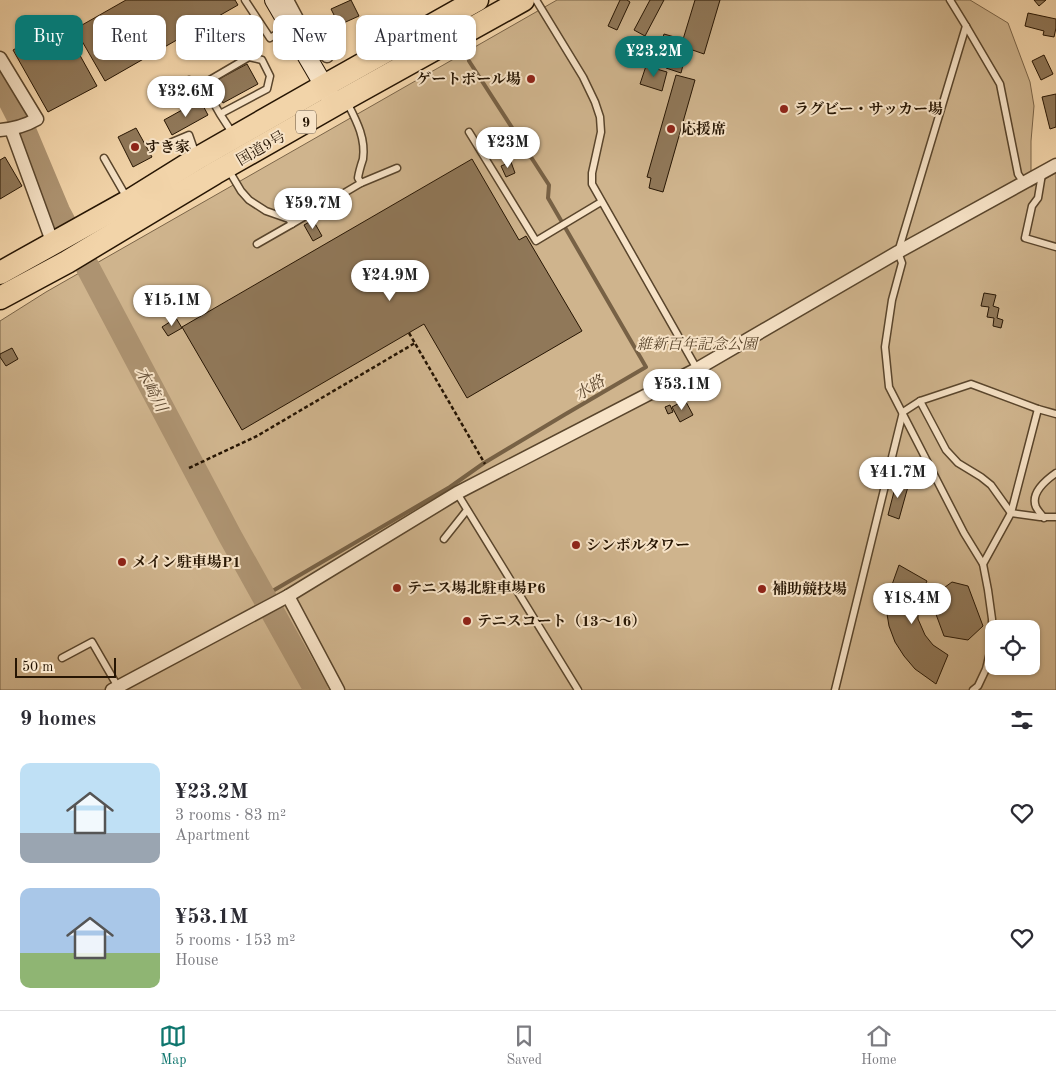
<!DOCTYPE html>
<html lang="en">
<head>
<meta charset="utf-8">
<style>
	:root { --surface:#fff; --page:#f2f2f3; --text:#2b2b33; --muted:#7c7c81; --line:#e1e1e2; --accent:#0f766e }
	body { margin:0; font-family:"Old Standard TT","Noto Serif JP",serif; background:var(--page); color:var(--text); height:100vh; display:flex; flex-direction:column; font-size:19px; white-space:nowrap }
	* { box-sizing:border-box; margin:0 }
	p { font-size:16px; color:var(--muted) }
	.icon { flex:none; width:28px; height:28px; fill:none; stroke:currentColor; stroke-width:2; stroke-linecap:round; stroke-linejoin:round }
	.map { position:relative; height:690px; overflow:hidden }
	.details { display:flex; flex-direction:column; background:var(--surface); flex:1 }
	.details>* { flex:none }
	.guide { position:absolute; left:15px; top:15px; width:500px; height:45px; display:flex; gap:10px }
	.tools { position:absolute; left:985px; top:620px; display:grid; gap:10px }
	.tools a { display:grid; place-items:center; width:55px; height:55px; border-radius:10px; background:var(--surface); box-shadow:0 1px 4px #0004; font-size:25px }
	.scale { position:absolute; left:15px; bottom:12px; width:101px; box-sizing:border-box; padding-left:5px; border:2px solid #261503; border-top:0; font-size:14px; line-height:18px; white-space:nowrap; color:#261503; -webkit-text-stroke:4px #f7e3c7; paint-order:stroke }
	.price { position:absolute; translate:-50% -42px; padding:0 11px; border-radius:18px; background:#fff; color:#222; font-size:16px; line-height:32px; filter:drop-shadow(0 1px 2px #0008) }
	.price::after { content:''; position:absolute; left:50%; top:30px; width:15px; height:11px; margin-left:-8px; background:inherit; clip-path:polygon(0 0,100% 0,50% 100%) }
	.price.on { background:var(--accent); color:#fff }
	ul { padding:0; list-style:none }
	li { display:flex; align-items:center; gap:15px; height:125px; padding:0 20px }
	li span { display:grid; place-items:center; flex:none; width:140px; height:100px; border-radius:10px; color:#555 }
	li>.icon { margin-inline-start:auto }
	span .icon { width:60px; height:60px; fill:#fffc; stroke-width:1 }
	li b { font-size:21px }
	h2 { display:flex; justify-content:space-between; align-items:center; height:60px; padding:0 20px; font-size:21px }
	.tag { padding:0 18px; border-radius:10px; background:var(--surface); box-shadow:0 1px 4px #0004; font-size:18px; line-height:45px }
	.tag.on { background:var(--accent); color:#fff }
	.tab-bar { display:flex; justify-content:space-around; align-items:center; height:70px; border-top:1px solid var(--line); background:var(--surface); font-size:14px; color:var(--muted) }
	.tab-bar a { display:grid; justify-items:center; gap:2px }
	.tab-bar .on { color:var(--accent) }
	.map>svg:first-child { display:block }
</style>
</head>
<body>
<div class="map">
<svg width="1056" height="690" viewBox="0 0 1056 690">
	<rect width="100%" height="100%" fill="#f2d4a9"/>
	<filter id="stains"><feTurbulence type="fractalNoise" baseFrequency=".004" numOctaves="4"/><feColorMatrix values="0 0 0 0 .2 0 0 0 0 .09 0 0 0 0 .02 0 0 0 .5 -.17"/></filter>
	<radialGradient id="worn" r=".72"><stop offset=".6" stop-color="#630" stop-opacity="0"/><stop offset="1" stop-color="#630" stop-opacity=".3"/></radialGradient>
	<path fill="#cfb48d" stroke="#7a6448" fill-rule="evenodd" d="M557 0H970L1008 23 1030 82 1034 106 1031 141V187L1056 173V690H0V321L46 292ZM994 629H1031V666H994Z"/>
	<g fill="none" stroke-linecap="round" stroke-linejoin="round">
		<path stroke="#776145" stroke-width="4" d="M264 596 450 487 484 463 564 415 646 367 548 198 549 185 469 61"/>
		<path stroke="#ad9371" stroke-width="24" d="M0 81 19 118 58 211 230 536 316 690"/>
	</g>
	<g fill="#907859" stroke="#261503">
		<path d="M126 0H235L238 5 105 81 75 29Z"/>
		<path d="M351 0 359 16 339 25 331 9Z"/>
		<path d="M620 0H627L630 2 617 30 608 26Z"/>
		<path d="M650 0H664L645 36 634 30Z"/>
		<path d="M695 0H720L704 54 681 46Z"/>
		<path d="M1034 0H1046L1039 6Z"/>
		<path d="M1028 13 1056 19V28L1054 37 1043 35 1044 31 1025 26Z"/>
		<path d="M62 23 97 86 48 112 13 50Z"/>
		<path d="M664 34 678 38 675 47 661 43Z"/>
		<path d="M671 48 686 53 681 73 666 68Z"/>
		<path d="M1044 55 1053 74 1041 80 1032 61Z"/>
		<path d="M247 64 258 84 223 103 215 89 221 86 217 80Z"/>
		<path d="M646 66 667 72 662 91 640 84Z"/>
		<path d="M676 75 695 80 663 192 649 188 651 178 647 177Z"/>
		<path d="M1056 94V127L1050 129 1042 97Z"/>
		<path d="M200 100 208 115 172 135 164 120Z"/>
		<path d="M136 128 152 157 133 167 118 137Z"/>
		<path d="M5 157 22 186 0 199V160Z"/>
		<path d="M472 159 519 240 526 236 582 331 467 398 424 324 242 430 182 327Z"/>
		<path d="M511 162 515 173 506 177 501 166Z"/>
		<path d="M313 220 322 236 313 241 304 225Z"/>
		<path d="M984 293 996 295 993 306 999 308 997 318 1003 320 1001 328 993 326 994 318 987 317 989 307 981 306Z"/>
		<path d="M179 297 184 304 168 315 163 307Z"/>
		<path d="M176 318 182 328 168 336 162 327Z"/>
		<path d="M12 348 18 359 6 366 0 357V354Z"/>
		<path d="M685 400 693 415 680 422 672 407Z"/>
		<path d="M670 405 673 412 668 414 665 407Z"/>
		<path d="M897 480 909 483 899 519 888 515Z"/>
		<path d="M899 565 927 581 920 596 918 610V619L925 635 933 645 948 655 936 684 915 669 904 656 895 642 889 626 887 614 888 596Z"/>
		<path d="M952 582 968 586 983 626 968 640 944 636 930 598Z"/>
	</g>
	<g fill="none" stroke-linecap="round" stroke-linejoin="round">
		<g stroke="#59452c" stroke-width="9">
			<g id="lane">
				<path d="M245 0 270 38 288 27"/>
				<path d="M536 0 583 77 595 102 600 117 601 132 592 173V184L697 369"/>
				<path d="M950 0 966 26 1000 84 1018 174 1024 183"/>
				<path d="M966 26 898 252 902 263 892 300 885 347 889 387 964 533 983 564"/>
				<path d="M189 80 205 89"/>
				<path d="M347 102C356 120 366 138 363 159 361 165 359 171 358 178L361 183"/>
				<path d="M220 114 267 89 270 76 262 60 249 57 203 84 220 114 233 134"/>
				<path d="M469 132 536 241 601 202"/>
				<path d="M170 143 189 135 196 155"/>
				<path d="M104 158 127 198"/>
				<path d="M228 169 241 191 249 200 266 211 289 219 292 224"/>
				<path d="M1042 174 1038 198 1032 206 1025 238 1056 247"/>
				<path d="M257 244 292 224 361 183 397 168"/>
				<path d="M920 401 971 384 1038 409 1056 414"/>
				<path d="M457 493 578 690"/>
				<path d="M1044 518C1041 514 1038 511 1036 507 1030 493 1046 480 1056 473"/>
				<path d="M444 539 467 510"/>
				<path d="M62 658 92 642 118 687"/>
				<path d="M835 690 903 412 920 401 946 450 958 463 981 477 991 485 1011 513 1040 517H1056"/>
				<path d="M973 690 978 686 986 669 992 644V619L988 590 983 564 1011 513 1038 409"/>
			</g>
		</g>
		<g stroke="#59452c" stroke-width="15">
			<g id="street">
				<path d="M287 0 303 30 327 56"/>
				<path d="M0 58 37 119C25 126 13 129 0 130"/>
				<path d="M11 129 53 244"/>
				<path d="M288 596 338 690"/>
				<path d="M112 690 288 596 457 493 697 369 898 252 1056 165"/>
			</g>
		</g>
		<g stroke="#261503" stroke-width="20">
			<path id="secondary" d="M274 0 330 96"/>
		</g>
		<g stroke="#261503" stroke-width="25">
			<g id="highway">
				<path d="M0 273 129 201 198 158 324 86 477 0"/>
				<path d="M0 298 67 262 215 173 345 99 523 0"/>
			</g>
		</g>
		<g stroke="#261503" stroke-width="2.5" stroke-dasharray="4 2.5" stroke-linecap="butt">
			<path d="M409 333 485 464"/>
			<path d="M189 468 257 436 415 343"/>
		</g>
		<use href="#lane" stroke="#f7e3c7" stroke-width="6"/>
		<use href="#street" stroke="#f7e3c7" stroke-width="12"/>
		<use href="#secondary" stroke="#f7e3c7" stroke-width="18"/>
		<use href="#highway" stroke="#f2d4a9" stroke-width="22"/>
	</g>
	<g fill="#8f2418" stroke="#f7e3c7" stroke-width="2">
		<circle cx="531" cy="79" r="5"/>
		<circle cx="784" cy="109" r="5"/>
		<circle cx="671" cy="129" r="5"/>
		<circle cx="135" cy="147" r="5"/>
		<circle cx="576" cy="545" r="5"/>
		<circle cx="122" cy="562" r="5"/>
		<circle cx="397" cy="588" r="5"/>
		<circle cx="762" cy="589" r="5"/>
		<circle cx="467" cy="621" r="5"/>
	</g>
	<g text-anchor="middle" stroke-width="4" stroke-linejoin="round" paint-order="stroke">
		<rect fill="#f7e3c7" stroke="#65533e" stroke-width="1" x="296" y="110.5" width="20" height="23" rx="4"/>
		<g font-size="14" font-weight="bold" fill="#261503">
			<text x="306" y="127">9</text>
		</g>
		<g font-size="15" font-weight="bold" fill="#261503" stroke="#f7e3c7" text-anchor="start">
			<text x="521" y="84" text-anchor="end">ゲートボール場</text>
			<text x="794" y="114">ラグビー・サッカー場</text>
			<text x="681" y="134">応援席</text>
			<text x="145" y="152">すき家</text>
			<text x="586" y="550">シンボルタワー</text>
			<text x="132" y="567">メイン駐車場P1</text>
			<text x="407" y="593">テニス場北駐車場P6</text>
			<text x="772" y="594">補助競技場</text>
			<text x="477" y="626">テニスコート（13～16）</text>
		</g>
		<g font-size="15" fill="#261503" stroke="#f7e3c7">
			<text transform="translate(261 148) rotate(-30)" y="5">国道9号</text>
		</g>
		<g font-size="15" font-style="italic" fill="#59452c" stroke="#f7e3c7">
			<text x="697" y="349">維新百年記念公園</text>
		</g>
		<g font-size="16" font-style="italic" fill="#5c472f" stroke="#f7e3c7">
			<text transform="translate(589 387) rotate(-31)" y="6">水路</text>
			<text transform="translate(152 389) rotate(62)" y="6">木崎川</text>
		</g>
	</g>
	<rect width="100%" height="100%" filter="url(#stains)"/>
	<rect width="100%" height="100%" fill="url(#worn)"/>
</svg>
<div class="tools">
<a><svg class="icon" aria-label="locate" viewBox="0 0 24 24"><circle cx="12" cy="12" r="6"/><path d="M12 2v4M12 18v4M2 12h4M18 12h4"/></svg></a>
</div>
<div class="scale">50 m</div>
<b class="price on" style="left:654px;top:78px">¥23.2M</b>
<b class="price" style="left:186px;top:118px">¥32.6M</b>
<b class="price" style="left:508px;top:169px">¥23M</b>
<b class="price" style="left:313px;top:230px">¥59.7M</b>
<b class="price" style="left:390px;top:302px">¥24.9M</b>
<b class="price" style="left:172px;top:327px">¥15.1M</b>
<b class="price" style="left:682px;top:411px">¥53.1M</b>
<b class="price" style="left:898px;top:499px">¥41.7M</b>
<b class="price" style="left:912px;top:625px">¥18.4M</b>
<div class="guide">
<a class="tag on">Buy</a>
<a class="tag">Rent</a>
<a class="tag">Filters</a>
<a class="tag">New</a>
<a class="tag">Apartment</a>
</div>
</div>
<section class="details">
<h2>9 homes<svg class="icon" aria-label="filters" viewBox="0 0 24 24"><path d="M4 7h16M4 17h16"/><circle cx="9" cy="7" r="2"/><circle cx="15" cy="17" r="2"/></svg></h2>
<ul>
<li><span style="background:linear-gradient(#bfe0f5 70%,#9aa5b1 0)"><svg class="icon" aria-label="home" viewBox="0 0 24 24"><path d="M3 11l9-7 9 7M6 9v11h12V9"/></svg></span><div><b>¥23.2M</b><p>3 rooms · 83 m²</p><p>Apartment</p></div><svg class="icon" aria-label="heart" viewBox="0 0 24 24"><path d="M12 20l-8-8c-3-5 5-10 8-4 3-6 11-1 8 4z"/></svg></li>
<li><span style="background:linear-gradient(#a9c7e8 65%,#8fb573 0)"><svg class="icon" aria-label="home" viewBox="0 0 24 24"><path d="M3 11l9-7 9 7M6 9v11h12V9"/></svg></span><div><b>¥53.1M</b><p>5 rooms · 153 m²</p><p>House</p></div><svg class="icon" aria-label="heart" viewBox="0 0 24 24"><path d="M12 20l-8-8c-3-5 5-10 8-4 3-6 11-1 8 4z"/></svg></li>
</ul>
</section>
<nav class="tab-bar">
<a class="on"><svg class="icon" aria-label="map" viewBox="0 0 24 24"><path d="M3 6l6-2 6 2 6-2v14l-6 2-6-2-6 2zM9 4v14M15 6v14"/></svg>Map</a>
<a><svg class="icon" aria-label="saved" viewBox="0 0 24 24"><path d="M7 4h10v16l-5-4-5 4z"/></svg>Saved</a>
<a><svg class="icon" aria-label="home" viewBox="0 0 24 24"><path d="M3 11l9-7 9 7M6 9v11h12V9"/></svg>Home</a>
</nav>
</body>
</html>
